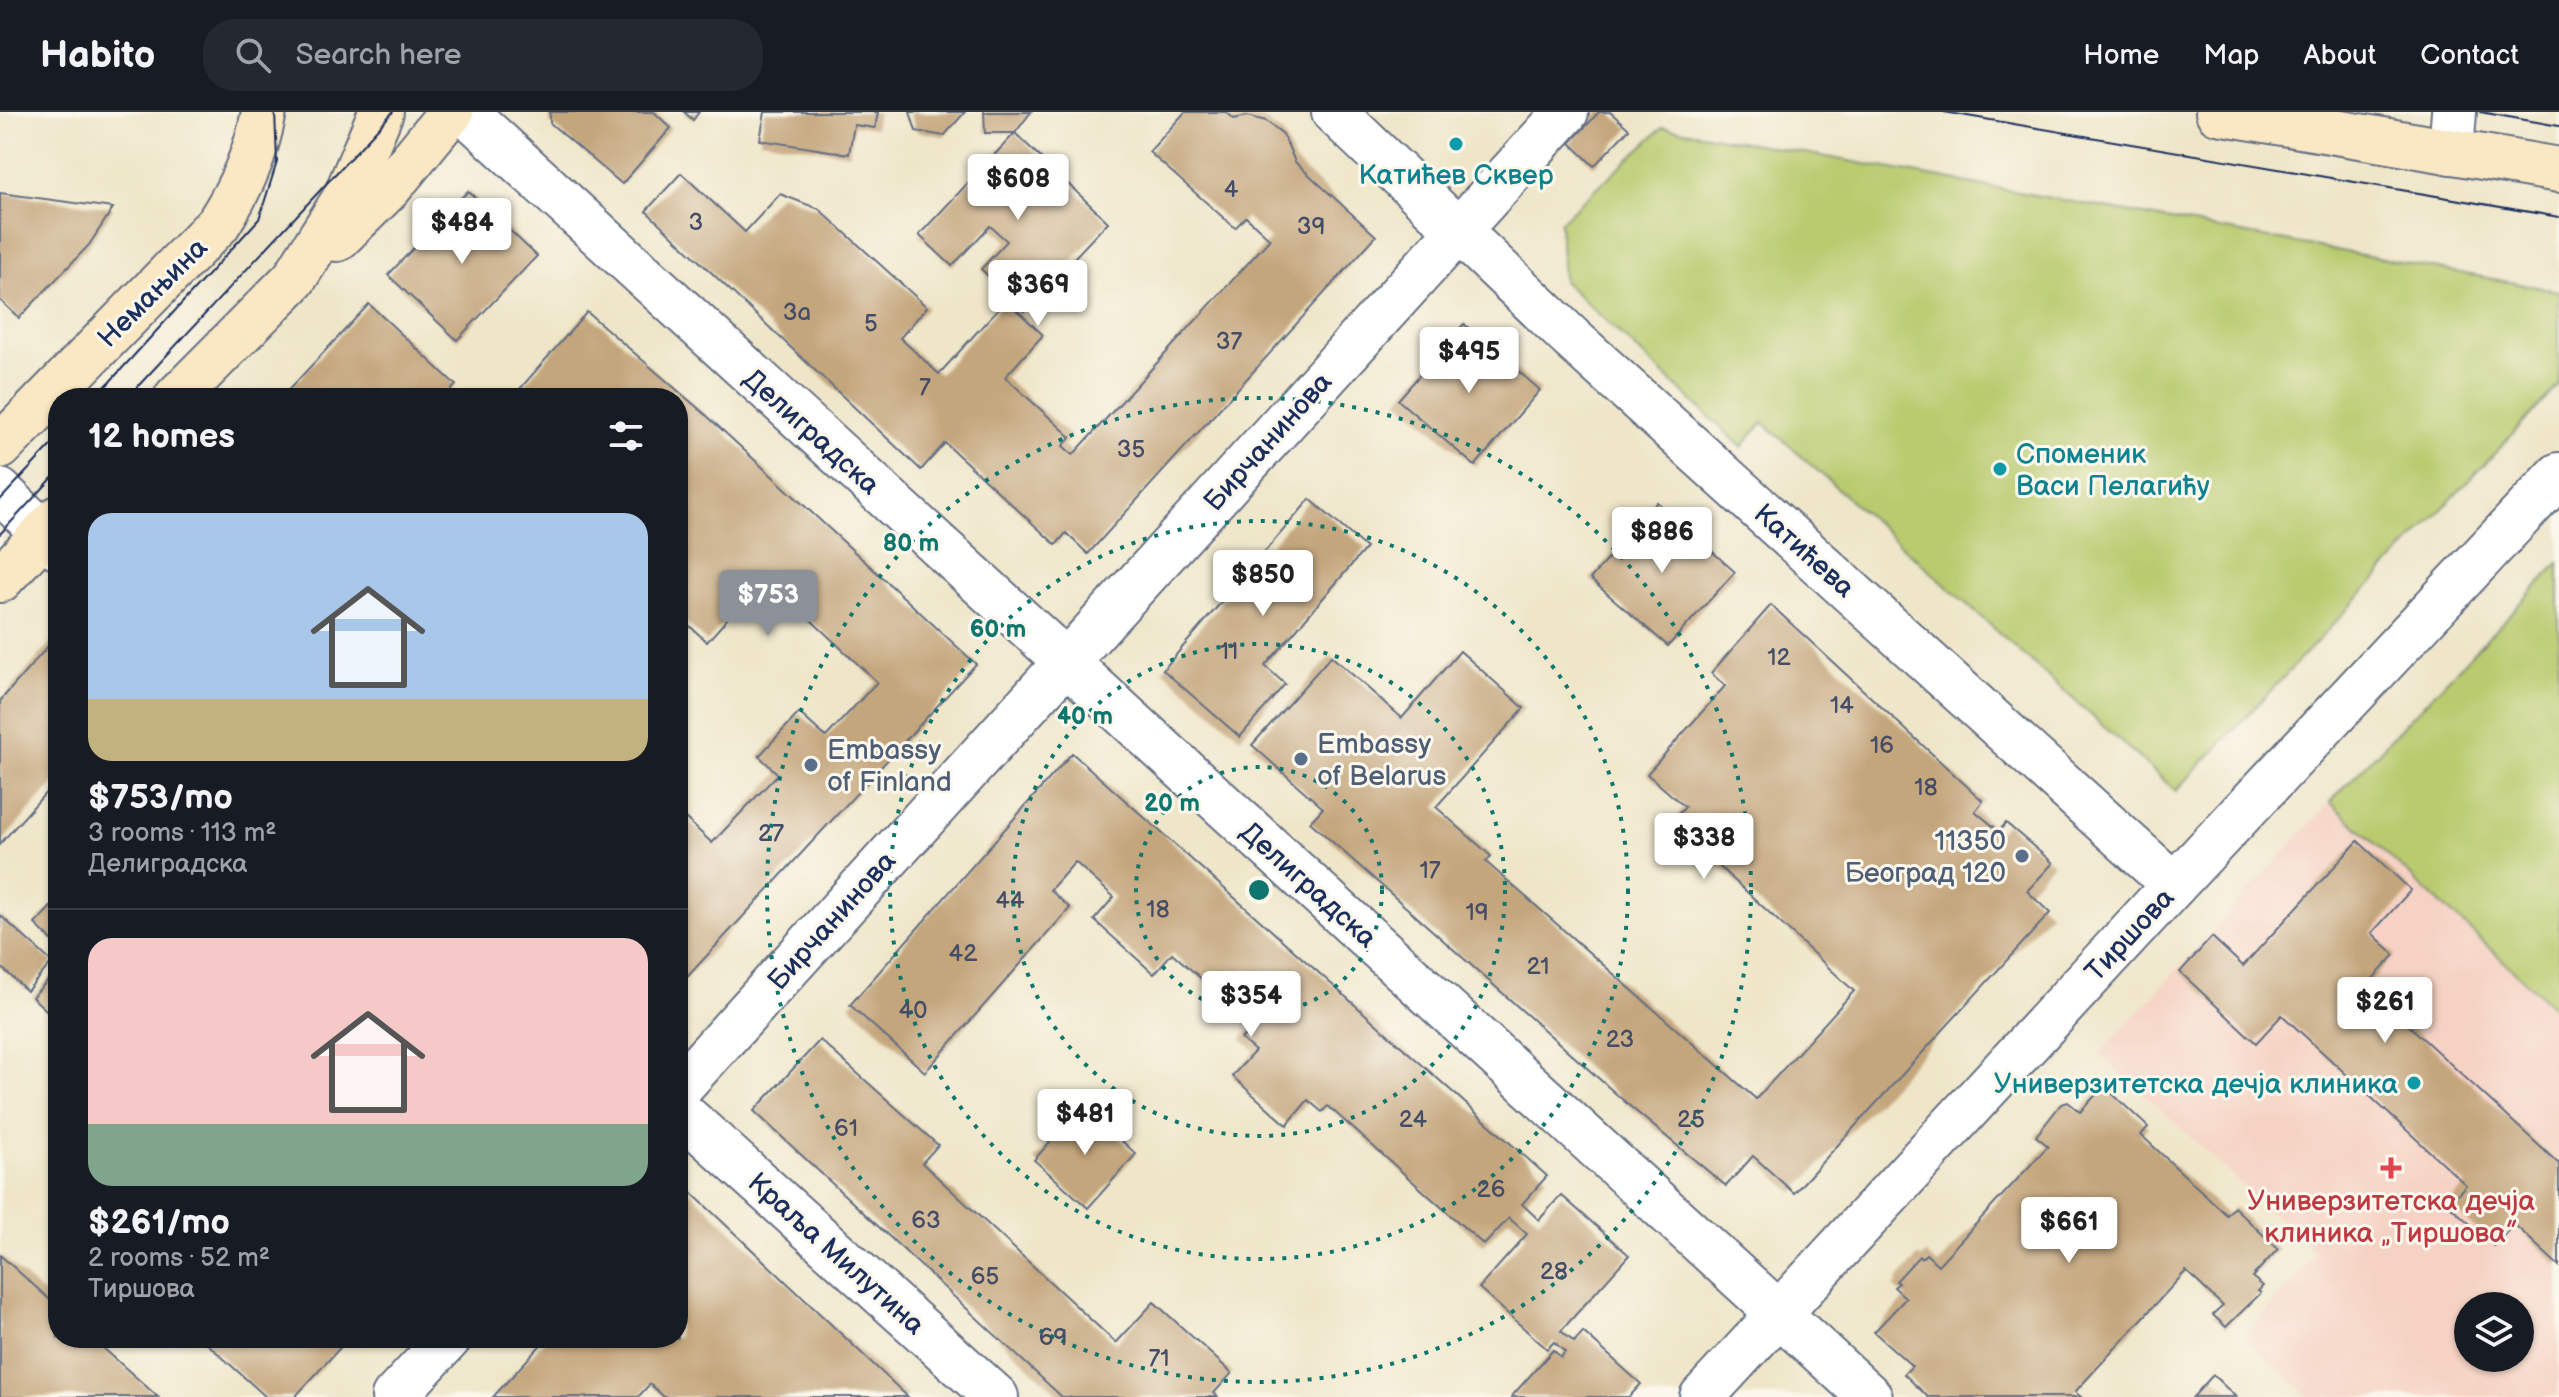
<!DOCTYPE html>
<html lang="en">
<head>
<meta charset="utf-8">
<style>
	:root { --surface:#171b24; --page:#242831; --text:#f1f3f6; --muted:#9ea1a6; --line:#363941; --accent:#8c9099 }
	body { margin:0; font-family:"Balsamiq Sans",sans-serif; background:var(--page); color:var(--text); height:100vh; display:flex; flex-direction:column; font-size:30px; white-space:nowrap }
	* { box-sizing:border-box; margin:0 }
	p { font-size:26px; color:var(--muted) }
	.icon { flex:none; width:44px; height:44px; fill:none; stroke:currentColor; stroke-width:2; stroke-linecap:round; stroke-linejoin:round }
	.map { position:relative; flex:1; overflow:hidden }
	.drawer { position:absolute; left:48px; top:276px; width:640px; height:960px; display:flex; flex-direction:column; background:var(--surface); border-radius:32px; box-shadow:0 2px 6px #0004 }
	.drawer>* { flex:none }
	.controls { position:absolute; left:2454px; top:1180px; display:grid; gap:16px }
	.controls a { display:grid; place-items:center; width:80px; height:80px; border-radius:50%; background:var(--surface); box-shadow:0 2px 6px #0004; font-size:40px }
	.price { position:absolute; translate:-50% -68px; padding:0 18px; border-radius:8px; background:#fff; color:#222; font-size:26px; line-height:52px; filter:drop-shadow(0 2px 4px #0008) }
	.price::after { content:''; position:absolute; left:50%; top:48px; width:24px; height:18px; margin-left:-12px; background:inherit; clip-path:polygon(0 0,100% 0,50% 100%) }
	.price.current { background:var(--accent); color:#fff }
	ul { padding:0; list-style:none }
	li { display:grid; align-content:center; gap:16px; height:424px; padding:0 40px }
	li+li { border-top:2px solid var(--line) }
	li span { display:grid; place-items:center; height:248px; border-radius:24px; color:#555 }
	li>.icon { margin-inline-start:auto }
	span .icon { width:144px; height:144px; fill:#fffc; stroke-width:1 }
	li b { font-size:34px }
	h2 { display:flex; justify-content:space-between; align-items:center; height:96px; padding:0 40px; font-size:34px }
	header { display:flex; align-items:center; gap:48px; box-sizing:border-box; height:112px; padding:0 40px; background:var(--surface); border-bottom:2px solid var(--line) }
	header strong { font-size:38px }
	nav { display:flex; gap:44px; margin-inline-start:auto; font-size:28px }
	.search { width:560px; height:72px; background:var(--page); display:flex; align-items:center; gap:20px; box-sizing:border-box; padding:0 28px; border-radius:32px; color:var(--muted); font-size:30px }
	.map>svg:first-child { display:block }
</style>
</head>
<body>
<header>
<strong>Habito</strong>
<div class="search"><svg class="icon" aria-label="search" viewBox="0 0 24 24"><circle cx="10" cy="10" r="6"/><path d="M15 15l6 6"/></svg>Search here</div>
<nav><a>Home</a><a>Map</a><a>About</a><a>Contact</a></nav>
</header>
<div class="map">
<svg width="2559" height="1285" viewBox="0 0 2559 1285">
	<rect width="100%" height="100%" fill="#fbf7ec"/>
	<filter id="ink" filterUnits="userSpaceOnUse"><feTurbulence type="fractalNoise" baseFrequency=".0125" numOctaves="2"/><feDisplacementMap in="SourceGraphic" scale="16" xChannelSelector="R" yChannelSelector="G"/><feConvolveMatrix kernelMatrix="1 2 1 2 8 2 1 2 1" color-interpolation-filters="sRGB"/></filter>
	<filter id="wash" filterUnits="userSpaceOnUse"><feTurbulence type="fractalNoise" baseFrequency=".006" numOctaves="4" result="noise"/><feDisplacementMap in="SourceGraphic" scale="32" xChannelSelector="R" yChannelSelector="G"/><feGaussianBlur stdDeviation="1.8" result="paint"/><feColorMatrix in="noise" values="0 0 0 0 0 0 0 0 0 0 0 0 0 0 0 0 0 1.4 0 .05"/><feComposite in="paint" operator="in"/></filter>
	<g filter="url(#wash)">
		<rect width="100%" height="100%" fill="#efe6c9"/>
		<path fill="#f5d2c3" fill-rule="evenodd" d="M2330 690 2559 900V1285H2309L2245 1225 2316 1141 2100 942ZM2468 1194H2520V1246H2468Z"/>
		<g fill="#b9cb6e" stroke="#6a7d66" stroke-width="2">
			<path d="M1663 15 2559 179V273L2176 679 1763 310 1742 335 1563 169 1560 110Z"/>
			<path d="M2559 451V900L2330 690Z"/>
		</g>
		<g id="blocks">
			<g fill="#c4a67d">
				<path d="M550 0H654L671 16 622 72 550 11Z"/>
				<path d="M684 0H699L693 8Z"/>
				<path d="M765 0H878L875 16 854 13 849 42 760 28Z"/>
				<path d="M910 0H965L944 24 916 19Z"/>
				<path d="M984 0H1031L1015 21H985Z"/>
				<path d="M1185 0H1226L1234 7 1247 4 1266 9 1283 22 1295 50 1376 124 1088 442 1066 421 1056 433 945 331 921 358 646 99 681 61 745 120 780 82 819 97 927 195 900 226 939 262 1006 188 1043 223 1005 265 1071 325 1063 334 1073 343 1270 127 1246 105 1235 116 1149 40Z"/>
				<path d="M1599 0H1610L1629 17 1594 54 1570 31Z"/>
				<path d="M1015 21 1108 110 1024 199 981 157 1007 129 990 114 952 154 919 123Z"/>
				<path d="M468 79 537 144 457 228 388 163Z"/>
				<path d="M0 81 113 96 89 133 19 206 0 188Z"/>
				<path d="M369 192 456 273 444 286H281Z"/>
				<path d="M587 200 706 303 976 552 678 875V713L685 706 712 731 778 662 759 644 799 601 826 625 877 570 781 480 786 475 768 460 707 530 678 503V286H512Z"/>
				<path d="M1464 212 1540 278 1475 354 1398 288Z"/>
				<path d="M1310 387 1366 436 1265 554 1285 572 1240 625 1163 558Z"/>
				<path d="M1657 390 1735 460 1668 534 1590 467Z"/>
				<path d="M1771 493 1983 689 1975 699 1999 719 2006 711 2053 751 2027 779 2050 801 1794 1081 1753 1044 1726 1074 1632 996 1310 710 1323 696 1252 633 1331 544 1402 606 1460 539 1524 596 1436 695 1491 744 1486 750 1756 987 1854 879 1671 710 1685 695 1647 662 1725 574 1711 561Z"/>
				<path d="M56 525 58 667 0 732V589Z"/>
				<path d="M1072 641 1547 1064 1522 1092 1539 1108 1561 1083 1629 1143 1561 1219 1574 1230 1583 1220 1641 1272 1629 1285H1511L1553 1238 1561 1245 1565 1240 1554 1230 1547 1237 1479 1176 1527 1122 1509 1106 1484 1133 1328 994 1322 1000 1308 988 1287 1013 1232 964 1255 939 1241 927 1254 913 1172 841 1154 862 1094 808 1114 785 1075 750 1050 778 1070 796 925 960 850 893Z"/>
				<path d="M2358 729 2411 778 2372 821 2395 843 2366 874 2559 1052V1154L2514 1112 2494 1134 2448 1092 2466 1073 2282 903 2256 931 2180 860 2212 825 2243 854Z"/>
				<path d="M58 787V834L35 812Z"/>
				<path d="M0 803 52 850 27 879 0 854Z"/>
				<path d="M58 858V909L32 885Z"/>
				<path d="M820 928 938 1033 922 1051 1116 1231 1154 1190 1232 1261 1214 1281 1218 1285H1062L754 999Z"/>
				<path d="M2104 974 2148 1015 2141 1023 2227 1103 2234 1095 2278 1137 2252 1165 2263 1174 2258 1179 2261 1181 2226 1215 2213 1203 2223 1194 2186 1159 2075 1280 2081 1285H1928L1904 1262 1912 1254 1874 1220 1906 1186 1894 1175 1899 1171 1896 1169 1919 1144 1921 1147 1926 1142 1938 1153 2048 1034 2036 1024 2061 992 2068 990 2080 1000Z"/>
				<path d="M1083 993 1136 1042 1088 1096 1034 1048Z"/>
				<path d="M686 1076 710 1098 908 1285H664L650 1272 638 1285H493L547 1226H678V1085Z"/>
				<path d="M0 1143 58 1195V1226H92L158 1285H0Z"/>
				<path d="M201 1226H349L295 1285H266Z"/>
				<path d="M2213 1263 2236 1285H2193Z"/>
			</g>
		</g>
	</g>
	<g filter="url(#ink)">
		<use href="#blocks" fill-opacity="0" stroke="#656f83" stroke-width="2"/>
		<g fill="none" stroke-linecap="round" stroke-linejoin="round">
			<g stroke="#656f83" stroke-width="48">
				<g id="minor">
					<path d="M465 0 1870 1285"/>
					<path d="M1334 0 1572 227 2174 773"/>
					<path d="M2451 40 2454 0"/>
					<path d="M0 379 58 435"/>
					<path d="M678 977 1566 0"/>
					<path d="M678 998 996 1285"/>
					<path d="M394 1285 449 1226"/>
					<path d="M1702 1285 2174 773 2559 363"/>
				</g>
			</g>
			<g stroke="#656f83" stroke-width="48">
				<g id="secondary">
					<path d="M2218 0 2559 58"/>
					<path d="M337 127 389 76 451 0"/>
					<path d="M176 286 294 167 345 86 381 0"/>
					<path d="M0 335 218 112C241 76 256 42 264 0"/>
					<path d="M0 468 58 406"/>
				</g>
			</g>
			<use href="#minor" stroke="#fff" stroke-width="44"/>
			<use href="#secondary" stroke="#fae7c3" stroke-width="44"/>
			<g stroke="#1b2f5e" stroke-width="2">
				<path d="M1944 0 2559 105"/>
				<path d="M2480 0 2559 14"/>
				<path d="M95 286 259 107 277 50 275 0"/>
				<path d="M127 286 393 0"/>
				<path d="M0 388 58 326"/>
				<path d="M0 422 58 360"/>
			</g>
		</g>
	</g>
	<g fill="none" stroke="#0f766e" stroke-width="4" stroke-dasharray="4 8">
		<circle cx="1259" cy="778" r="123"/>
		<circle cx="1259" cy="778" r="246"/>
		<circle cx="1259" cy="778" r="369"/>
		<circle cx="1259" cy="778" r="492"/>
	</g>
	<g fill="#0f9aa8" stroke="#fbf7ec" stroke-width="3">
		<circle cx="1456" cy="32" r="8"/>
		<circle cx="2000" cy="357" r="8"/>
		<circle cx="2414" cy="971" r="8"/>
	</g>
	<g fill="#5c6f8a" stroke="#fbf7ec" stroke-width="3">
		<circle cx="1301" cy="647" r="8"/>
		<circle cx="811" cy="653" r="8"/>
		<circle cx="2022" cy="744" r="8"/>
	</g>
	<path fill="#e0444e" stroke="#fbf7ec" stroke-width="3" d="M2387 1044h8v8h8v8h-8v8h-8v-8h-8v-8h8z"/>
	<g text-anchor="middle" stroke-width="6" stroke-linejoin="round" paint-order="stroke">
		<g font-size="24" fill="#454d66">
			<text x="1231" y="85">4</text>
			<text x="696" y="118">3</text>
			<text x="1311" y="122">39</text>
			<text x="797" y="208">3a</text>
			<text x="871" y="219">5</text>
			<text x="1229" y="237">37</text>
			<text x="925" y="283">7</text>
			<text x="1131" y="345">35</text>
			<text x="1229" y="547">11</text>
			<text x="1779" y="553">12</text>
			<text x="1842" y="601">14</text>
			<text x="1882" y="641">16</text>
			<text x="1926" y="683">18</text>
			<text x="771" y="729">27</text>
			<text x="1430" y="766">17</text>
			<text x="1010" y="796">44</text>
			<text x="1158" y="805">18</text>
			<text x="1477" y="808">19</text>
			<text x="963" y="849">42</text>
			<text x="1538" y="862">21</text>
			<text x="913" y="906">40</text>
			<text x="1620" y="935">23</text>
			<text x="1413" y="1015">24</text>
			<text x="1691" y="1015">25</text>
			<text x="846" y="1024">61</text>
			<text x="1491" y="1085">26</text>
			<text x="926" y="1116">63</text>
			<text x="1554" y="1167">28</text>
			<text x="985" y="1172">65</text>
			<text x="1053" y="1233">69</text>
			<text x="1159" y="1254">71</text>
		</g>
		<g font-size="28" fill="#0d838f" stroke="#fbf7ec">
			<text x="1456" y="72">Катићев Сквер</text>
			<text x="2016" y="351" text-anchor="start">Споменик<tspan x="2016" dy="32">Васи Пелагићу</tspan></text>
			<text x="2398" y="981" text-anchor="end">Универзитетска дечја клиника</text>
		</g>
		<g font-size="28" fill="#1b2f5e" stroke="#fbf7ec">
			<text transform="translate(152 180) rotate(-45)" y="10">Немањина</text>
			<text transform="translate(812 319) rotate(42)" y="10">Делиградска</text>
			<text transform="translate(1267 329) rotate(-48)" y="10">Бирчанинова</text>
			<text transform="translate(1805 438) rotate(42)" y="10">Катићева</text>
			<text transform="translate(1309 772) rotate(42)" y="10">Делиградска</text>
			<text transform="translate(831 808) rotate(-48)" y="10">Бирчанинова</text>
			<text transform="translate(2129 822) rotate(-47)" y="10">Тиршова</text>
			<text transform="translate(837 1141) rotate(42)" y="10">Краља Милутина</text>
		</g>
		<g font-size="28" fill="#4e5e75" stroke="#fbf7ec" text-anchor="start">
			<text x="1317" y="641">Embassy<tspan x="1317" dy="32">of Belarus</tspan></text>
			<text x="827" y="647">Embassy<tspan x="827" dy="32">of Finland</tspan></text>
			<text x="2006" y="738" text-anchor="end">11350<tspan x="2006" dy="32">Београд 120</tspan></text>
		</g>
		<g font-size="28" fill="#be3a42" stroke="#fbf7ec">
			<text x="2391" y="1098">Универзитетска дечја<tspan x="2391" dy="32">клиника „Тиршова”</tspan></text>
		</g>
	</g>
	<circle cx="1259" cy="778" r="12" fill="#0f766e" stroke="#fbf7ec" stroke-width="4"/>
	<g font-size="24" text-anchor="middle" font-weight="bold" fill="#0f766e" stroke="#fbf7ec" stroke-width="6" stroke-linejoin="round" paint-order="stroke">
		<text x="911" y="439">80 m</text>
		<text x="998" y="525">60 m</text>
		<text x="1085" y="612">40 m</text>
		<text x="1172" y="699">20 m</text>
	</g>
</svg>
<div class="controls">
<a><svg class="icon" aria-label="layers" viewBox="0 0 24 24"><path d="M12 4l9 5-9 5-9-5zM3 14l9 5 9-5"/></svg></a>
</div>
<b class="price" style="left:1018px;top:110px">$608</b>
<b class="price" style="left:462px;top:154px">$484</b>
<b class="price" style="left:1038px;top:216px">$369</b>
<b class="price" style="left:1469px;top:283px">$495</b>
<b class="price" style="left:1662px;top:463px">$886</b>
<b class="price" style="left:1263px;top:506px">$850</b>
<b class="price current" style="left:768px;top:526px">$753</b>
<b class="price" style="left:1704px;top:769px">$338</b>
<b class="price" style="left:1251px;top:927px">$354</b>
<b class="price" style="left:2385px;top:933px">$261</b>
<b class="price" style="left:1085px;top:1045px">$481</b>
<b class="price" style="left:2069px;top:1153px">$661</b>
<section class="drawer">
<h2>12 homes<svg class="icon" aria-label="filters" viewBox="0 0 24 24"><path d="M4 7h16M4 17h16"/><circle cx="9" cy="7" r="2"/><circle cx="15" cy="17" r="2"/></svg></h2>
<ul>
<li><span style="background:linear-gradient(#a9c7e8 75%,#c2b280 0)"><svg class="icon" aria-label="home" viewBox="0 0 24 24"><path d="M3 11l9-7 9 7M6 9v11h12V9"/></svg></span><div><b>$753/mo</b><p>3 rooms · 113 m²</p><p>Делиградска</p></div></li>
<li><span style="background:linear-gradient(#f6c9c9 75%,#7fa58c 0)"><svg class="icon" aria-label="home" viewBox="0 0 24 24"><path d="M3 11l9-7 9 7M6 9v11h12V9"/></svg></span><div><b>$261/mo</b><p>2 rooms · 52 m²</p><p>Тиршова</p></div></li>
</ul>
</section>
</div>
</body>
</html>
